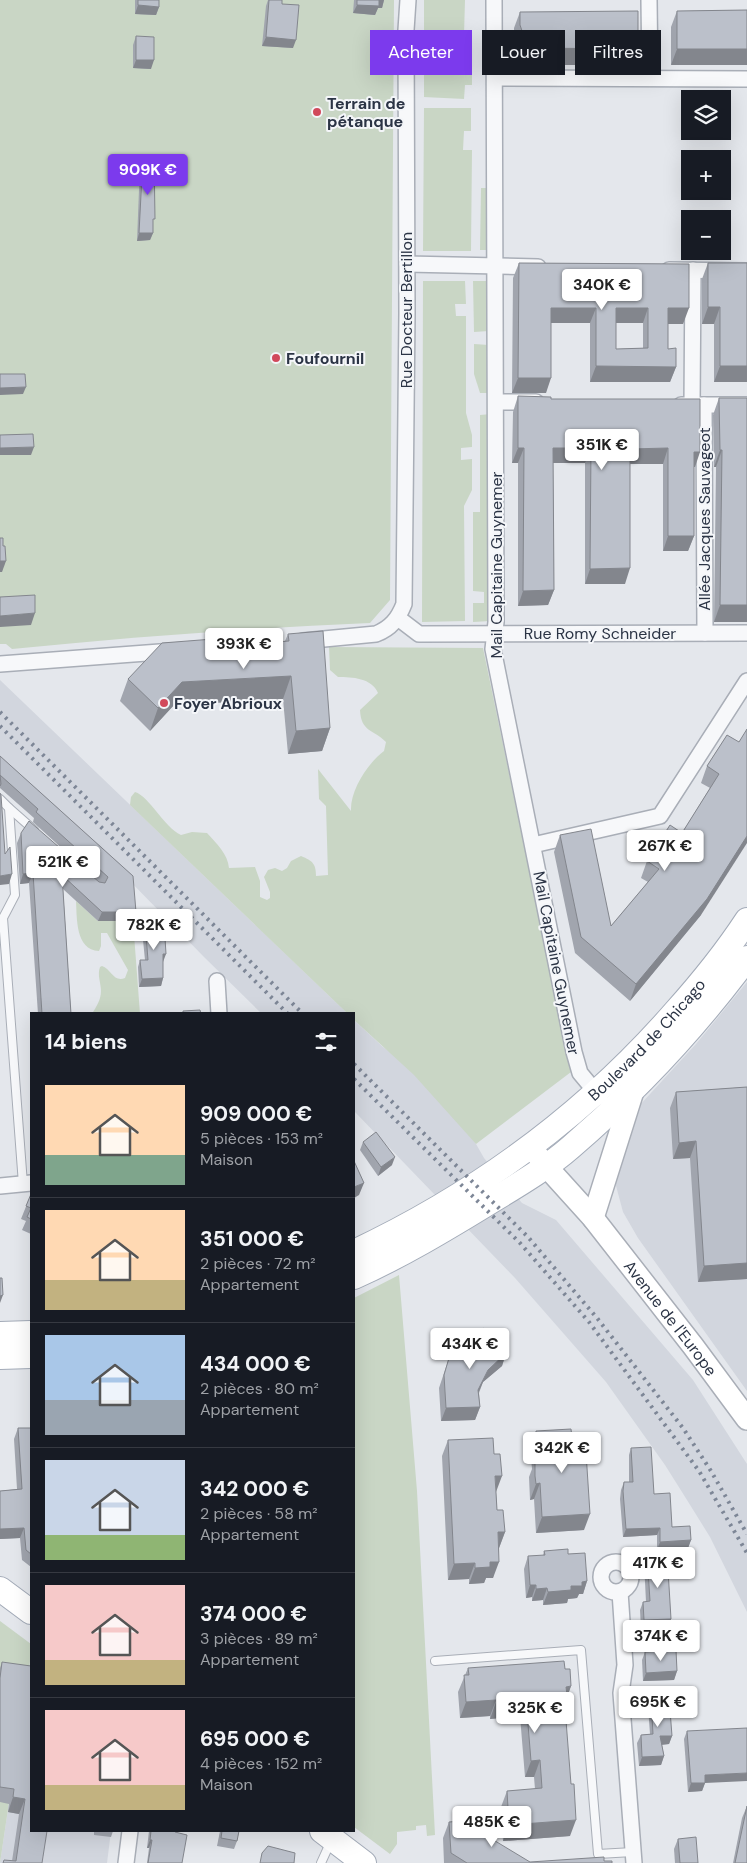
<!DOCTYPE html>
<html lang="fr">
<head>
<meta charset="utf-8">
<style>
	:root { --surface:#171b24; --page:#20242c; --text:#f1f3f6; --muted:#9ea1a6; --line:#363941; --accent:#7c3aed }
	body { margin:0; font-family:"DM Sans",sans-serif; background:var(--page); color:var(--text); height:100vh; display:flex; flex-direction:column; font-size:19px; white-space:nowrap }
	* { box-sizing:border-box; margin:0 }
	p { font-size:16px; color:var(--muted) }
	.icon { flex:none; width:28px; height:28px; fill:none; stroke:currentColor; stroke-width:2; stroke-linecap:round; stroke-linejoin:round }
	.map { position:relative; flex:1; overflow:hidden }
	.details { position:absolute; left:30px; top:1012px; width:325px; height:820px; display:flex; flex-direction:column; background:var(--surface); border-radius:0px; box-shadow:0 5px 20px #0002 }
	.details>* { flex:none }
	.top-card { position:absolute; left:370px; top:30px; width:301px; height:45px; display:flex; gap:10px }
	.controls { position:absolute; left:681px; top:90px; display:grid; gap:10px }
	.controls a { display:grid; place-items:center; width:50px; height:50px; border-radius:0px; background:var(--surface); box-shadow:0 5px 20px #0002; font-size:25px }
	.price { position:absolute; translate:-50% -42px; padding:0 11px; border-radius:5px; background:#fff; color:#222; font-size:16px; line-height:32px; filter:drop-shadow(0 1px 2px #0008) }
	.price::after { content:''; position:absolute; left:50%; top:30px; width:15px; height:11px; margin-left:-8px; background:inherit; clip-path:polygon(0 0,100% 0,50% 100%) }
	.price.active { background:var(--accent); color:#fff }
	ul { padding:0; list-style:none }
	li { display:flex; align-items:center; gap:15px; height:125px; padding:0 15px }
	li+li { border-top:1px solid var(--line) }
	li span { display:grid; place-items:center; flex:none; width:140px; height:100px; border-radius:0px; color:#555 }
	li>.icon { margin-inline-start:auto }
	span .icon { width:60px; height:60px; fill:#fffc; stroke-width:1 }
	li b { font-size:21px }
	h2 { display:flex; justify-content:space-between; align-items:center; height:60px; padding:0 15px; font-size:21px }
	.chip { padding:0 18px; border-radius:0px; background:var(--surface); box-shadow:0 5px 20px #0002; font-size:18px; line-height:45px }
	.chip.active { background:var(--accent); color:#fff }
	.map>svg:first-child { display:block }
</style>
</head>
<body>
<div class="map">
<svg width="747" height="1863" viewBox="0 0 747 1863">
	<rect width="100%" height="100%" fill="#e4e7ec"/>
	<g fill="#d2d6de">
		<path d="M0 680 348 1014H262L204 957 124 875 0 764Z"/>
		<path d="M747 982V1391L638 1238 623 1212 615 1182 639 1106 696 1044Z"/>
		<path d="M354 1020 383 1047 438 1087 476 1144 484 1158 522 1203 556 1220 693 1380 747 1464V1612L710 1537 687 1500 665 1465 606 1382 515 1278 354 1111Z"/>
		<path d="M31 1655V1831H111L107 1863H0Z"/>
	</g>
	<g fill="#c9d6c5">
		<path d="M0 0H394L390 600 370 623C250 628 131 637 12 649L6 644H0Z"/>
		<path d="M424 0H465L464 35H472V51H464V68H472V85H465L464 99 424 97Z"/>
		<path d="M424 108H471V131H464L463 150H472L471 251H423Z"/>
		<path d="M481 188H490V250H480Z"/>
		<path d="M423 281H465L466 304H455L456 316H466V413L472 435V447L461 448V460L472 459V490L464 506 465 621 422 622Z"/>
		<path d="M473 281H489V331L474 332Z"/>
		<path d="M474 344 489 345 490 393H480L474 374Z"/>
		<path d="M491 414 490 621 473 622V603H484V592L473 591V512H480V415Z"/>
		<path d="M329 647 483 648 571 1072 476 1144 414 1075 354 1020V1014H348L130 805 131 797 135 792C149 796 164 827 181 835L192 832 207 833C216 843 228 854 229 868L255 867 260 881V897L267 900 270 898V892L264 877 268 870 275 868 282 871 287 868 291 861 301 856C313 861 316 864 316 876L328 875 326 806 319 799 318 769 351 811C350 790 368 763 384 751L386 742C373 729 361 732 360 710L378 693C372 678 352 677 338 677L330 670Z"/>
		<path d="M76 901 98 921H133L140 1014H92C96 1007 101 1000 101 991 101 983 97 975 100 967L102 966C111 969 114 983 125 978L128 970 107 933H101V946L99 951C75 950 77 917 76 901Z"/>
		<path d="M399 1275 417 1491 435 1835 427 1836 426 1825 416 1826V1830L397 1832V1844L390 1854 354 1827V1298Z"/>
		<path d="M0 1621 31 1644V1655L0 1863Z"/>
	</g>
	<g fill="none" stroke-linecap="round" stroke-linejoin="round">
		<g stroke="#a9aeb7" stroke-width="10">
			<g id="lane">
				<path d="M0 799 9 808 15 895 3 918 23 1184"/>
				<path d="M9 808 34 830"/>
				<path d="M435 1661 581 1650 598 1854 633 1852"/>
				<path d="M321 1863 331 1841"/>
			</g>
		</g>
		<g stroke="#a9aeb7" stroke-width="18">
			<g id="street">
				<path d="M494 0 496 622 493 649 574 1052 580 1073 600 1097"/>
				<path d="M649 0 650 78"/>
				<path d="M495 78 747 79"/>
				<path d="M407 264 538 267"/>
				<path d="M669 270 747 271"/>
				<path d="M496 402H536"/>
				<path d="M681 405H747"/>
				<path d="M692 405 693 270"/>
				<path d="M704 405 705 633"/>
				<path d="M398 618 419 634 747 633"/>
				<path d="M303 641 376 634C391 628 398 619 404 604L407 313 406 30 408 0"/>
				<path d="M0 664 173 651"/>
				<path d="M533 845 660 816 747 681"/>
				<path d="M217 981 219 1014"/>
				<path d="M0 1186 31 1183"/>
				<circle cx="616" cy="1577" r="15"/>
				<path d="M620 1592 625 1665 621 1693 634 1863"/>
				<path d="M126 1863 130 1831"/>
			</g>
		</g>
		<g stroke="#a9aeb7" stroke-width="24">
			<g id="secondary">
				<path id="s1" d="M531 1147 546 1166 593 1218 693 1346 747 1419"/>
				<path d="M593 1218 634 1088"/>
			</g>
		</g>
		<g stroke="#a3abb8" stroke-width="26">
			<g id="primary">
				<path id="s2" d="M354 1252C477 1194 585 1115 675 1012 701 983 726 952 747 920"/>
				<path d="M354 1277C401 1256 446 1229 490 1202 518 1185 547 1168 571 1147 636 1091 696 1027 747 958"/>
				<path d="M0 1334 31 1333"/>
				<path d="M0 1357 31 1356"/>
				<path d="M0 1589 31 1612"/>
				<path d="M322 1831 364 1863"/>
			</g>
		</g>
		<use href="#lane" stroke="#f7f8fa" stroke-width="8"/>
		<use href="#street" stroke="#f7f8fa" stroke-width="15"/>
		<use href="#secondary" stroke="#fff" stroke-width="21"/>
		<use href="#primary" stroke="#fff" stroke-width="24"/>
		<g stroke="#7d8696" stroke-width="4" stroke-dasharray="2.5 5" stroke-linecap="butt">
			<path d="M0 712 303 1014"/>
			<path d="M0 726 288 1014"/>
			<path d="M354 1064 528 1237 597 1318 683 1428 711 1471 747 1534"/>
			<path d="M354 1079 520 1243 589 1322 699 1471 747 1553"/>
		</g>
	</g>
	<g fill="#a1a5ae" fill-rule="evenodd">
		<path d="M135 0H159V7L156 15 135 14Z"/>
		<path d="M268 0H282V4L293 48 262 46 266 6Z"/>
		<path d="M354 0H384L382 8H378L375 15 353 13Z"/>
		<path d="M747 10 671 65V27L677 11Z"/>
		<path d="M520 12 633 65H522L514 41V28Z"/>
		<path d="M136 36 151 69 133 68V45Z"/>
		<path d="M143 156 153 233 150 240 137 241 140 164Z"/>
		<path d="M519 263 689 264 683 324H668V349L676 367 670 382H590V323H551L546 393H512L513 278ZM616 323H643V348L616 349Z"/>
		<path d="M708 263 747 382H714V324H702V279Z"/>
		<path d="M518 396 551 399H700L695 467H694V536L688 551H663V464H630L625 584H585V463H553L554 590 548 605 518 606V463H512L513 412Z"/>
		<path d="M719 398 747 622H714L716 467H714L713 415Z"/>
		<path d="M288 634 330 728 322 751 288 754 283 699 174 705 150 731 120 701 128 679 239 645 285 641Z"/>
		<path d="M727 735 701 915 630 1001 575 953 554 852 560 835 611 926 648 882 641 878 647 861 682 833 710 788 701 783 707 766Z"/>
		<path d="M0 756 133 876 132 921H98L63 889 71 1014H38L29 883 20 884 17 843 21 833 100 883 33 822 34 818 0 788Z"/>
		<path d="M145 922 163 962V978L161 986 139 987 138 967 140 960H145L142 930Z"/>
		<path d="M747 1087V1279L698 1282 690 1158 673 1159 670 1108 676 1092Z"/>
		<path d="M363 1142 392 1165 378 1176 360 1150Z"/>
		<path d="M31 1194V1234L22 1230 26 1221 21 1219Z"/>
		<path d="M506 1353 502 1366 483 1382 479 1393 480 1407 475 1420 441 1421 439 1388 449 1358Z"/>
		<path d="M18 1428H31V1567L22 1560 20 1538 0 1539V1491L17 1489 14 1439Z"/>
		<path d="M536 1431 572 1438 584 1530 536 1533 534 1499 530 1500 529 1477 532 1469 530 1447Z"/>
		<path d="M448 1440 496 1492 497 1510 505 1532 499 1548 493 1578H486L484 1583 469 1584V1579L448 1580 442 1456Z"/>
		<path d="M631 1448 654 1494 672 1527 691 1540 688 1548 657 1550V1535L623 1537 620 1499 621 1490 624 1482H629V1455Z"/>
		<path d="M544 1551 568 1554 587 1581 583 1594H579L577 1598 568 1599 567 1603 543 1605V1600L532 1601V1597L526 1598 524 1569 528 1556H543Z"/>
		<path d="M647 1554 671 1619 668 1627 641 1629 640 1610 643 1602H646L644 1562Z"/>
		<path d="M645 1652 677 1671 674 1680 643 1681 642 1660Z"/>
		<path d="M2 1662 42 1863H3L4 1860 12 1861 19 1814 8 1812 9 1804 0 1802V1668Z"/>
		<path d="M468 1668 565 1669 571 1686 565 1703 570 1836 503 1841 501 1807 507 1791 535 1789 534 1777H525L520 1716 490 1719V1716L460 1718 458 1692Z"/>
		<path d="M651 1699 672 1736 669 1744 662 1745 664 1756 661 1765 639 1766 637 1743 641 1735 650 1734 648 1707Z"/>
		<path d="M687 1731 705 1783 702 1791 688 1792 684 1739Z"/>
		<path d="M747 1806V1863H733L742 1818Z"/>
		<path d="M449 1822 530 1862 604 1861 612 1863H444L443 1838Z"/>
		<path d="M94 1831H113L111 1837 94 1835Z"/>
		<path d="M149 1831H175L182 1863H147L149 1848H147Z"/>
		<path d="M220 1831H239L237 1841 234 1849 217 1846Z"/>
		<path d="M678 1839 698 1863H675L674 1849Z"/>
	</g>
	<g fill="#83868d">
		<path d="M379 0H384L382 8H378L375 15 353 13 357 5Z"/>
		<path d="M138 5 159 7 156 15 135 14Z"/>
		<path d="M266 37 296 40 293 48 262 46Z"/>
		<path d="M528 48 638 49 633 65H522Z"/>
		<path d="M677 49H747V65H671Z"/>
		<path d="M136 60H154L151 69 133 68Z"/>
		<path d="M139 233H153L150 240 137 241Z"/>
		<path d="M708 307H720L714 324H702Z"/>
		<path d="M551 308H596L590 323H546Z"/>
		<path d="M616 308H648L643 323H610Z"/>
		<path d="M668 308H689L683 324H663Z"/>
		<path d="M596 366 676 367 670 382H590Z"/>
		<path d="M720 366H747V382H714Z"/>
		<path d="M518 378H551L546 393H512Z"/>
		<path d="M26 387 23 394 0 395V388Z"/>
		<path d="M34 447 31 455H0V448Z"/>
		<path d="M518 448H524L518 463H512Z"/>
		<path d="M553 448H591L585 463H548Z"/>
		<path d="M668 448 663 464H625L630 449Z"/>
		<path d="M720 450H722L716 467H714Z"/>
		<path d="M694 452H700L695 467H688Z"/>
		<path d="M668 536H694L688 551H663Z"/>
		<path d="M0 561H6L2 572H0Z"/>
		<path d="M630 568 625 584H585L590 569Z"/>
		<path d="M554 590 548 605 518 606 523 591Z"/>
		<path d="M720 605H747V622H714Z"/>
		<path d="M35 613 31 625 0 627V616Z"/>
		<path d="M291 676 283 699 174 705 150 731 158 708 182 682Z"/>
		<path d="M330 728 322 751 288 754 296 731Z"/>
		<path d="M747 836V843L701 915 630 1001 636 984Z"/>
		<path d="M33 873 29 883 20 884 23 874Z"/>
		<path d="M12 874 9 884 0 885V876Z"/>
		<path d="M102 912H136L132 921H98Z"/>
		<path d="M163 954H166L163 962H160Z"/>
		<path d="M163 978 161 986 139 987 142 979Z"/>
		<path d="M696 1141 690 1158 673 1159 679 1143Z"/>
		<path d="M395 1157 392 1165 378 1176 381 1167Z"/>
		<path d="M364 1183 359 1195 354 1198V1187Z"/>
		<path d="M747 1263V1279L698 1282 704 1266Z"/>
		<path d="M3 1295 0 1303V1296Z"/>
		<path d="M506 1353 502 1366 483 1382 474 1403 478 1390 488 1370Z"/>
		<path d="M480 1407 475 1420 441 1421 446 1408Z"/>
		<path d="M495 1476H502L496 1492Z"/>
		<path d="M540 1483 534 1499 530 1500 536 1484Z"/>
		<path d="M590 1514 584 1530 536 1533 542 1517Z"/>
		<path d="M24 1528 20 1538 0 1539V1529Z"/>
		<path d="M660 1528 657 1535 623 1537 626 1529Z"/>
		<path d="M498 1532H505L499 1548Z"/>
		<path d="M691 1540 688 1548 657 1550 660 1542Z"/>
		<path d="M490 1562H499L493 1578H486L484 1583 469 1584 475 1568Z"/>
		<path d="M475 1563 469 1579 448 1580 454 1564Z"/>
		<path d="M587 1581 583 1594H579L577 1598 568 1599 567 1603 543 1605 548 1592 571 1586 582 1582Z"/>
		<path d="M530 1585H536L532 1597 526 1598Z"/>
		<path d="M547 1588 543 1600 532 1601 536 1589Z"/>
		<path d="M671 1619 668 1627 641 1629 644 1620Z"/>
		<path d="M677 1671 674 1680 643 1681 646 1673Z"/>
		<path d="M571 1686 565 1703H564L561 1712 566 1687Z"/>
		<path d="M496 1700 490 1716 460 1718 466 1702Z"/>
		<path d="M526 1700 520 1716 490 1719 496 1702Z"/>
		<path d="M660 1736H672L669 1744 657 1745Z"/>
		<path d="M664 1756 661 1765 639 1766 642 1757Z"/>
		<path d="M540 1760 534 1777H525L531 1761Z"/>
		<path d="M747 1773V1781L705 1783 702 1791 688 1792 691 1783 705 1775Z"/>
		<path d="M13 1797 25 1799 19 1814 8 1812Z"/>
		<path d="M576 1820 570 1836 503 1841 509 1825Z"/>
		<path d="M150 1840H152L149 1848H147Z"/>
	</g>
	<g fill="#bbc0ca" stroke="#83868d" fill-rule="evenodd">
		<path d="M138 0H159V7L138 5Z"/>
		<path d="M269 0H282V4L299 5 296 40 266 37Z"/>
		<path d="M357 0H379V6L357 5Z"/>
		<path d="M747 10V49H677V11Z"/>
		<path d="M638 11V49L528 48 520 25V12Z"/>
		<path d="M136 36 154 37V60H136Z"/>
		<path d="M143 156H154L155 219H153V233H139Z"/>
		<path d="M519 263 689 264V308H668V349L676 348V367L596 366V308H551V378H518ZM616 308H648V348L616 349Z"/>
		<path d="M708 263H747V366H720V307H708Z"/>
		<path d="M0 374H25L26 387 0 388Z"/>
		<path d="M518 396 551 397V399H700V452H694V536H668V448L630 449V568L590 569 591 448H553L554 590 523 591 524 448H518Z"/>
		<path d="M719 398H747V605H720L722 450H720Z"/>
		<path d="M33 434 34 447 0 448V435Z"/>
		<path d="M0 538H3V546H5L6 561H0Z"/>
		<path d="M35 595V613L0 616V597Z"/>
		<path d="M323 631 330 728 296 731 291 676 182 682 158 708 128 679 162 643 239 637V645L289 641 288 634Z"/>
		<path d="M747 729V836L707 899 636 984 581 937 560 835 591 829 611 926 659 869 647 861 670 825 682 833 719 774 707 766 727 735 739 742Z"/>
		<path d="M0 756 133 876 136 912H102L62 875 71 1014H42L33 873 23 874 21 833 29 821 99 882 105 883 108 877 36 812 38 809 0 775 1 784 0 786Z"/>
		<path d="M0 793 1 795 5 854 10 847 12 874 0 876Z"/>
		<path d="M145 922H164L166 954H163V978L142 979 140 960H148Z"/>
		<path d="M200 1010 201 1014H183V1011Z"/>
		<path d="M747 1087V1263L704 1266 696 1141 679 1143 676 1092Z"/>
		<path d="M376 1132 395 1157 381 1167 363 1142Z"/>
		<path d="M354 1161 364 1183 354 1187Z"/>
		<path d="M31 1194V1219L27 1217 31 1208 26 1206Z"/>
		<path d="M0 1278H2L3 1295 0 1296Z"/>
		<path d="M484 1328 506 1353 488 1370 478 1390 480 1407 446 1408 444 1375 449 1358Z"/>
		<path d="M18 1428H31V1554L26 1550 24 1528 0 1529V1491L22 1489Z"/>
		<path d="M571 1429 572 1438 585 1437 590 1514 542 1517 540 1483 536 1484 535 1476V1460H538L536 1431Z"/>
		<path d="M493 1438 494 1454H500L502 1476H495L497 1510H503L505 1532H498L499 1562H490V1567L475 1568V1563L454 1564 448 1440Z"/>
		<path d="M651 1447 654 1494 670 1493 672 1527 690 1526 691 1540 660 1542V1528L626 1529 623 1491 624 1482H633L631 1448Z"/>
		<path d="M568 1549V1554L585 1553 587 1581 582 1582V1586H571V1590L548 1592 547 1588 536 1589V1585H530L528 1556 545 1555 544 1551Z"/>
		<path d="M667 1553 671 1619 644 1620 643 1602 650 1601 647 1554Z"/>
		<path d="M676 1650 677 1671 646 1673 645 1652Z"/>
		<path d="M564 1661 565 1669H570L571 1686 566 1687 567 1695H564L571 1784H574L576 1820 509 1825 507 1791 542 1788 540 1760 531 1761 526 1700 496 1702V1700L466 1702 464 1675H469L468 1668Z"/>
		<path d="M2 1662 31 1666V1831H47L42 1863H3L4 1860 16 1861 25 1799 13 1797 14 1789 0 1787V1678Z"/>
		<path d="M669 1697 672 1736H660L664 1756 642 1757 641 1735 653 1734 651 1699Z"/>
		<path d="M747 1728V1773L705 1775V1783H691L687 1731Z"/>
		<path d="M747 1806V1863H735Z"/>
		<path d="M462 1821 530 1862 604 1857V1861H612V1863H467L451 1853 449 1822Z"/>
		<path d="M151 1831H175V1832L187 1835 182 1863H148L152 1840H150Z"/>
		<path d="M222 1831H239L237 1841 221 1838Z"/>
		<path d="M696 1837 698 1863H680L678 1839Z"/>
		<path d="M268 1846 295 1853 294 1863H260L262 1853Z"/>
	</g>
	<g fill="#d1495b" stroke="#f4f6f9" stroke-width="2">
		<circle cx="317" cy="112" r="5"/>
		<circle cx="276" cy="358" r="5"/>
		<circle cx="164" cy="703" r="5"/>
	</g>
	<g text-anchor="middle" stroke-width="4" stroke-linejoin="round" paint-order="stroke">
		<g font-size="16" font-weight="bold" fill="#2b3445" stroke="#f4f6f9" text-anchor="start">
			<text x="327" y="109">Terrain de<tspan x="327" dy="18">pétanque</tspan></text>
			<text x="286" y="364">Foufournil</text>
			<text x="174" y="709">Foyer Abrioux</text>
		</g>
		<g font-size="16" fill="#2b3445" stroke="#f4f6f9">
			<text transform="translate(406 310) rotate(-90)" y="6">Rue Docteur Bertillon</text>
			<text transform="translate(704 519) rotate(-90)" y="6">Allée Jacques Sauvageot</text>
			<text transform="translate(496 565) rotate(-90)" y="6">Mail Capitaine Guynemer</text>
			<text x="600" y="639">Rue Romy Schneider</text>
			<text transform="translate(557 963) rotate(79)" y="6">Mail Capitaine Guynemer</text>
			<text dy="6" stroke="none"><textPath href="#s2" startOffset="364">Boulevard de Chicago</textPath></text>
			<text dy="6" stroke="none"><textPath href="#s1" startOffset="221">Avenue de l'Europe</textPath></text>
		</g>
	</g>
</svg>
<div class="controls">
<a><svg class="icon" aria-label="layers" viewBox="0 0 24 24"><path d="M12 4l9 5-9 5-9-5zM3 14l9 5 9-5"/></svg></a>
<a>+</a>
<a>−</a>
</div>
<b class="price active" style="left:148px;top:196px">909K €</b>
<b class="price" style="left:602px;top:311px">340K €</b>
<b class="price" style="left:602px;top:471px">351K €</b>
<b class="price" style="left:244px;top:670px">393K €</b>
<b class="price" style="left:665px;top:872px">267K €</b>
<b class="price" style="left:63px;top:888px">521K €</b>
<b class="price" style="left:154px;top:951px">782K €</b>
<b class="price" style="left:470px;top:1370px">434K €</b>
<b class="price" style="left:562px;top:1474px">342K €</b>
<b class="price" style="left:658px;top:1589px">417K €</b>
<b class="price" style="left:661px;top:1662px">374K €</b>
<b class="price" style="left:658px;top:1728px">695K €</b>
<b class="price" style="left:535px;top:1734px">325K €</b>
<b class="price" style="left:492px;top:1848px">485K €</b>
<div class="top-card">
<a class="chip active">Acheter</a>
<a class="chip">Louer</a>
<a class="chip">Filtres</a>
</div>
<section class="details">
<h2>14 biens<svg class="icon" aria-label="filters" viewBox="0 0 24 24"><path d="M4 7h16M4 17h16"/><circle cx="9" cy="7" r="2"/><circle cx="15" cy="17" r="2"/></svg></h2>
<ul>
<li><span style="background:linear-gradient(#ffd9b3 70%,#7fa58c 0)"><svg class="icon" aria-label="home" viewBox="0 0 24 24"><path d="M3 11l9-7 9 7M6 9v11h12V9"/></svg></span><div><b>909 000 €</b><p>5 pièces · 153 m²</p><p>Maison</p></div></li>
<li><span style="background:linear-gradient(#ffd9b3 70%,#c2b280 0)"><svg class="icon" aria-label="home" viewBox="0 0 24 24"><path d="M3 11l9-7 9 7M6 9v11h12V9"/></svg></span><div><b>351 000 €</b><p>2 pièces · 72 m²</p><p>Appartement</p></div></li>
<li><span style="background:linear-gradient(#a9c7e8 65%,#9aa5b1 0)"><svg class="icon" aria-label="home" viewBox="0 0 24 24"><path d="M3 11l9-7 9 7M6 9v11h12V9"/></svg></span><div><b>434 000 €</b><p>2 pièces · 80 m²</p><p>Appartement</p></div></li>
<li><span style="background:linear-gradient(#c9d6e8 75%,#8fb573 0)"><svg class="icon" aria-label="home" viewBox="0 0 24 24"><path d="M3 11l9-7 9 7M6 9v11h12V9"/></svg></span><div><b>342 000 €</b><p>2 pièces · 58 m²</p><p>Appartement</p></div></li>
<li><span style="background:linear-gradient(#f6c9c9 75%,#c2b280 0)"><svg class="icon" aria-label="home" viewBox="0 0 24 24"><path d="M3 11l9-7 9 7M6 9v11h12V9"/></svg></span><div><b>374 000 €</b><p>3 pièces · 89 m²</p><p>Appartement</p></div></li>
<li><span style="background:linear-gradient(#f6c9c9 75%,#c2b280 0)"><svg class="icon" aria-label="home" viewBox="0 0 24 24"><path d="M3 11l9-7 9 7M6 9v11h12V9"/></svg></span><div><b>695 000 €</b><p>4 pièces · 152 m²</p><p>Maison</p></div></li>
</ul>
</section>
</div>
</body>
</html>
